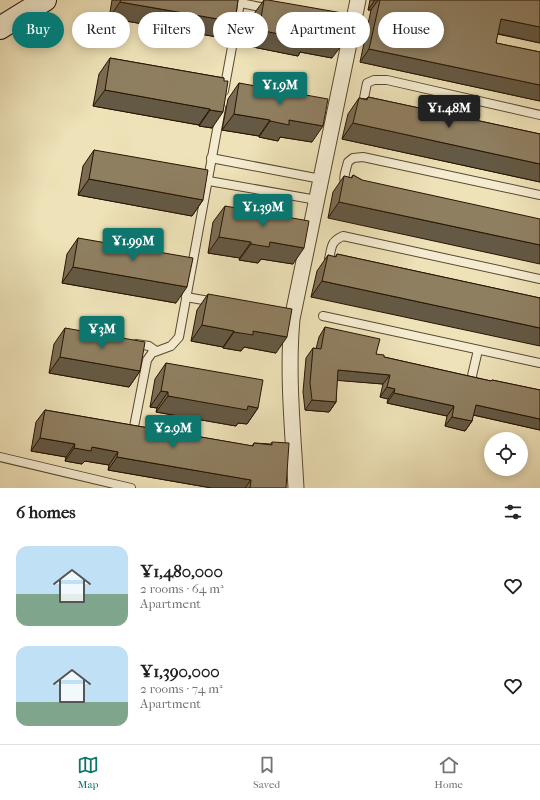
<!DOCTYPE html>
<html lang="en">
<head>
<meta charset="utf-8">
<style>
	:root { --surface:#fff; --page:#f6f6f6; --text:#202124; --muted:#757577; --line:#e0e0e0; --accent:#0f766e }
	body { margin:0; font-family:"IM FELL French Canon",serif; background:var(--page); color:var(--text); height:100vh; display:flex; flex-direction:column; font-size:15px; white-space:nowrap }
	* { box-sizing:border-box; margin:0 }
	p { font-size:13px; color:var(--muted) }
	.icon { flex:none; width:22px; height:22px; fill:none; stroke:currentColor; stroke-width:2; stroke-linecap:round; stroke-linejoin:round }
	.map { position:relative; height:488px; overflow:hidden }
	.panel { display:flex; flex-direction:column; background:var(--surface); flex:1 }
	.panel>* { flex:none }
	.guide { position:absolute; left:12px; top:12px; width:516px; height:36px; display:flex; gap:8px }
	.tools { position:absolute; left:484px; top:432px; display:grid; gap:8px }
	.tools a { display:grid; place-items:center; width:44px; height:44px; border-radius:50%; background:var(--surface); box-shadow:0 2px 10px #0003; font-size:20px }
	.price { position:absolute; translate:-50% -34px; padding:0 9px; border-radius:4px; background:var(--accent); color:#fff; font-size:13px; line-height:26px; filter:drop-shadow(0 1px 2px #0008) }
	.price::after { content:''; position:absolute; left:50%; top:24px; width:12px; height:9px; margin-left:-6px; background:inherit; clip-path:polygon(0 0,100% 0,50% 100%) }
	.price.active { background:#222; color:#fff }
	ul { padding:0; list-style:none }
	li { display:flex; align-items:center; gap:12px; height:100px; padding:0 16px }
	li span { display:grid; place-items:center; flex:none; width:112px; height:80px; border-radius:12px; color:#555 }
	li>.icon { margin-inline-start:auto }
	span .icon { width:48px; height:48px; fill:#fffc; stroke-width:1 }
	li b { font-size:17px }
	h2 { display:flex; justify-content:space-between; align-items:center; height:48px; padding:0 16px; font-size:17px }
	.chip { padding:0 14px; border-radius:18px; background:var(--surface); box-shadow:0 2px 10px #0003; font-size:14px; line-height:36px }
	.chip.active { background:var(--accent); color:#fff }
	.tab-bar { display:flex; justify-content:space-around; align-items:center; height:56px; border-top:1px solid var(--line); background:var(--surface); font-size:11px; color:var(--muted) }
	.tab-bar a { display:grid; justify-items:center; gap:2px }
	.tab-bar .active { color:var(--accent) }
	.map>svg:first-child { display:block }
</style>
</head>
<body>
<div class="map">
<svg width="540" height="488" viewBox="0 0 540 488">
	<rect width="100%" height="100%" fill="#eee2b8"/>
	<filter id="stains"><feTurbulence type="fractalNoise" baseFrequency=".005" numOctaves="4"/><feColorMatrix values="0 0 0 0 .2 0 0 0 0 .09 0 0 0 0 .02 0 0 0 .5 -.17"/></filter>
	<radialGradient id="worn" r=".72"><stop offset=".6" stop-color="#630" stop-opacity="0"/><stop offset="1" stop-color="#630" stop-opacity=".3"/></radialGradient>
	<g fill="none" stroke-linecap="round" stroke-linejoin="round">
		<g stroke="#5a4830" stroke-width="10">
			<g id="lane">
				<path d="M226 0 270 9"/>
				<path d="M224 91 240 3"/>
				<path d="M372 106 367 104 364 98 367 83 374 80H387L540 115"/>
				<path d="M211 158 321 179"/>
				<path d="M203 180 317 200"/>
				<path d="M346 186C342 179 346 170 348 162L353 158 363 157 540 195"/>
				<path d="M333 264 329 259C332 247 330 242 343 236L540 279"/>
				<path d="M186 297 215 302"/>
				<path d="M323 316 540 363"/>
				<path d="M136 344 149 346 156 351"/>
				<path d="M471 380 478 350"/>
				<path d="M133 432 147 360 152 353 171 346 179 337 221 108"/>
				<path d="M0 457 131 488"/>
			</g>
		</g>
		<g stroke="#5a4830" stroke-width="17">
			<path id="street" d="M296 488C293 432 287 375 292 319L358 0"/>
		</g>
		<g stroke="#281402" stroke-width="24">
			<path id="secondary" d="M0 28 45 0"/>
		</g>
		<use href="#lane" stroke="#f4ecd1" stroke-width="8"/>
		<use href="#street" stroke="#f4ecd1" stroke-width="15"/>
		<use href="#secondary" stroke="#f4ecd1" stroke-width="22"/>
	</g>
	<g fill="#7b6d53" stroke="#281402">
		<path d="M112 0H238L235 22 223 38 109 18Z"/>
		<path d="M264 0H268L332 58 300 52 298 56 248 46 253 15Z"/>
		<path d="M370 0H540V43L497 34 496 43 540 52V101L360 62 371 10H368Z"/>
		<path d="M110 58 224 78 212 128 199 126V125L93 106 99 74Z"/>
		<path d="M239 83 312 142 280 137 278 141 259 137V136L222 130 228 99Z"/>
		<path d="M368 97 540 134V182L342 139 348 114 359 98 366 99Z"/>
		<path d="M94 150 203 200 192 216 78 195 83 166Z"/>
		<path d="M353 175 362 180 328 218 333 192 344 176 351 178Z"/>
		<path d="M225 206 293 264 261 259 258 263 239 260 240 258 208 253 213 222Z"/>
		<path d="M78 238 176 303 62 283 67 254Z"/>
		<path d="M337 254 540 298 311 297 317 271 328 255 335 257Z"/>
		<path d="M208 294 276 353 244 347 241 351 223 348V347L191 341 197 310Z"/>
		<path d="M325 327 376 354 384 357 491 381 492 380 540 390V430L473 415 472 421 465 431 445 426 447 416 387 403 388 399 380 397 383 384 337 380 336 402 329 412 305 410 303 392 306 358 313 348 316 349 319 337Z"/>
		<path d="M65 328 140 371 129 387 49 373 54 344Z"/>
		<path d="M166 363 258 408 247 424 238 423 236 426 156 412 157 408 150 407 155 379Z"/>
		<path d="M45 410 252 446 254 443 271 444 272 442 286 488H212L108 470 109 465 85 461 82 464 65 461 66 457 31 451 36 422Z"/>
	</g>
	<g fill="#645944" stroke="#281402">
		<path d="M375 0H378L371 10H368Z"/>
		<path d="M120 2 235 22 223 38 109 18Z"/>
		<path d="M501 19 540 27V43L491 32Z"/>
		<path d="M259 30 310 36 344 42 332 58 300 52 298 56 248 46Z"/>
		<path d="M369 49 540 85V101L360 62Z"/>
		<path d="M105 90 210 109 199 125 93 106Z"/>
		<path d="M210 110 223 112 212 128 199 126Z"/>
		<path d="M234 114 270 120 259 136 222 130Z"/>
		<path d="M289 120 323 126 312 142 280 137 278 141 259 137 270 121Z"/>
		<path d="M353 123 540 164V182L342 139Z"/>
		<path d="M89 179 203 200 192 216 78 195Z"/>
		<path d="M339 202 540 245V264L328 218Z"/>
		<path d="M219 237 251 242 240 258 208 253Z"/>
		<path d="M270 242 304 248 293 264 261 259 258 263 239 260 251 244Z"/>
		<path d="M73 267 187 287 176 303 62 283Z"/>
		<path d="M322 281 540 328V346L311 297Z"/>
		<path d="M202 325 234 331 223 347 191 341Z"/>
		<path d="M253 331 287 337 276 353 244 347 241 351 223 348 234 332Z"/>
		<path d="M60 357 140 371 129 387 49 373Z"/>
		<path d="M338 370 390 375 383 384 332 380Z"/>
		<path d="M387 387 395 389 388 399 380 397Z"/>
		<path d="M161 391 168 392 157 408 150 407Z"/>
		<path d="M394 393 454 406 447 416 387 403Z"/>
		<path d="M168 396 248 406 258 408 247 424 238 423 236 426 156 412Z"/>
		<path d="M312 400 336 402 329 412 305 410Z"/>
		<path d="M476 405 540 419V430L469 414Z"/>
		<path d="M452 417 472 421 465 431 445 426Z"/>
		<path d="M40 438 75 444 66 457 31 451Z"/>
		<path d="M92 447 118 452 109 465 85 461 82 464 65 461 74 448Z"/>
		<path d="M117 457 251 480 245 488H212L108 470Z"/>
	</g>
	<g fill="#8f7f61" stroke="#281402">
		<path d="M121 0H238L235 22 120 2Z"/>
		<path d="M264 0H268L348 14 344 42 310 36 309 40 259 30Z"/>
		<path d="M380 0H540V27L501 19 496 43 540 52V85L369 49Z"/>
		<path d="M110 58 224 78V81H228L223 112 210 110V109L105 90Z"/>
		<path d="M239 83 328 99 323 126 289 120V125L270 121V120L234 114Z"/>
		<path d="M368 97 540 134V164L353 123 359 98 367 100Z"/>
		<path d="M94 150 208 170 203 200 89 179Z"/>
		<path d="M353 175 355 176 362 180 540 219V245L339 202 344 176 352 178Z"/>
		<path d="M225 206 309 221 304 248 270 242 269 247 251 244V242L219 237Z"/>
		<path d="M78 238 193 258 187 287 73 267Z"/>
		<path d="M337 254 540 298V328L322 281 328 255 336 257Z"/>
		<path d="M208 294 292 309 287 337 253 331V335L234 332V331L202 325Z"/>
		<path d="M325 327 380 339 376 354 384 355V357L491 381 492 380 540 390V419L476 405 472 421 452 417 454 406 394 393 395 389 387 387 390 375 338 370 336 402 312 400 310 383 313 348 321 349Z"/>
		<path d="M65 328 145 342 140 371 60 357Z"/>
		<path d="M166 363 263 380 258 408 248 406 247 410 168 396V392L161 391Z"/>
		<path d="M45 410 253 446 254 443 272 445V442L289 443 286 488H250L251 480 117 457 118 452 92 447 91 451 74 448 75 444 40 438Z"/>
	</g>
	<rect width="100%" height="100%" filter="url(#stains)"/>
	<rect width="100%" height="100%" fill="url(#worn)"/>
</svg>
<div class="tools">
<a><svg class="icon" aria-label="locate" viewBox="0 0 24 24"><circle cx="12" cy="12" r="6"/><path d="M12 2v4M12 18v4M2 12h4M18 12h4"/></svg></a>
</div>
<b class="price" style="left:280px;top:106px">¥1.9M</b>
<b class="price active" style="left:449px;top:129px">¥1.48M</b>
<b class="price" style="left:263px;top:228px">¥1.39M</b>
<b class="price" style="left:133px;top:262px">¥1.99M</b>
<b class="price" style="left:102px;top:350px">¥3M</b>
<b class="price" style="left:173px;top:449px">¥2.9M</b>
<div class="guide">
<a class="chip active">Buy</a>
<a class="chip">Rent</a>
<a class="chip">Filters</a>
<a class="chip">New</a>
<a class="chip">Apartment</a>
<a class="chip">House</a>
</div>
</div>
<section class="panel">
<h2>6 homes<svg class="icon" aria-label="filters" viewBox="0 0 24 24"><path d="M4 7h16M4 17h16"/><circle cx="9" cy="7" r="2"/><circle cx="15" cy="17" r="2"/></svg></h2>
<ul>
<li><span style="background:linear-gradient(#bfe0f5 60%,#7fa58c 0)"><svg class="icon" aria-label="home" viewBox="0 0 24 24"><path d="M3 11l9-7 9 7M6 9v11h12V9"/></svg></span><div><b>¥1,480,000</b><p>2 rooms · 64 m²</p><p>Apartment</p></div><svg class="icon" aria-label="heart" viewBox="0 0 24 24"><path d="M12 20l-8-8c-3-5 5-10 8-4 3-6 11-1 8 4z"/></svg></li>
<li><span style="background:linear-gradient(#bfe0f5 70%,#7fa58c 0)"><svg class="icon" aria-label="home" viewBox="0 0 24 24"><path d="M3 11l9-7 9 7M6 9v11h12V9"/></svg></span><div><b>¥1,390,000</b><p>2 rooms · 74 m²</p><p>Apartment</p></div><svg class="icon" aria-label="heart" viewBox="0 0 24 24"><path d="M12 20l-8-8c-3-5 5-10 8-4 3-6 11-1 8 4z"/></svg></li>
</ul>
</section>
<nav class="tab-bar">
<a class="active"><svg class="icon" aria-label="map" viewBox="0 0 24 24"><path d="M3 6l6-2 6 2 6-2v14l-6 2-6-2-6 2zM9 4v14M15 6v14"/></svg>Map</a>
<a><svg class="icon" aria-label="saved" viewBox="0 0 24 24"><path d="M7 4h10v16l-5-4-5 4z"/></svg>Saved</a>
<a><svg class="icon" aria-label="home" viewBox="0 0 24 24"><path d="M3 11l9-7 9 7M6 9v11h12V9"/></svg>Home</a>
</nav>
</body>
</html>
